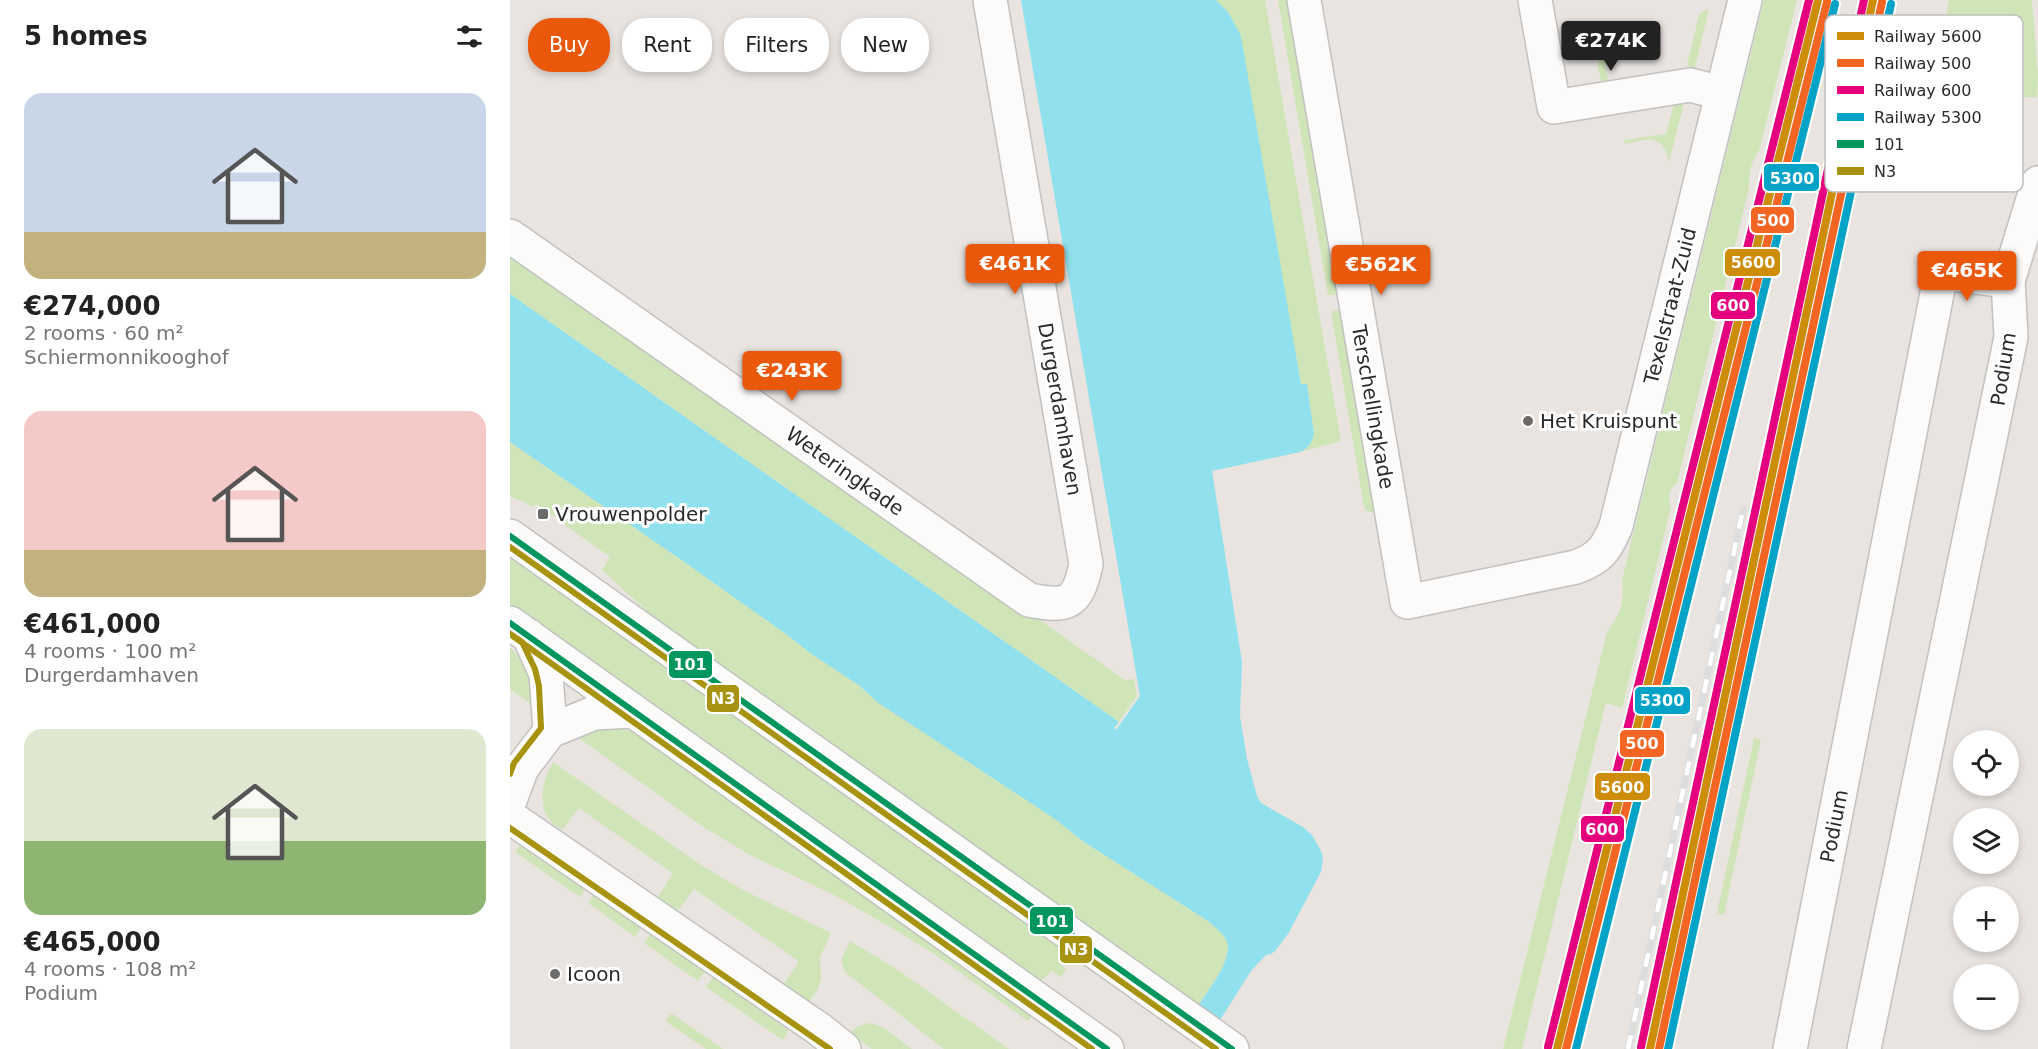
<!DOCTYPE html>
<html lang="en">
<head>
<meta charset="utf-8">
<style>
	:root { --surface:#fff; --page:#f6f6f6; --text:#222; --muted:#767676; --accent:#ea580c }
	body { margin:0; font-family:"DejaVu Sans",sans-serif; background:var(--page); color:var(--text); height:100vh; display:flex; flex-direction:column; font-size:22px; white-space:nowrap }
	* { box-sizing:border-box; margin:0 }
	p { font-size:20px; color:var(--muted) }
	.icon { flex:none; width:33px; height:33px; fill:none; stroke:currentColor; stroke-width:2; stroke-linecap:round; stroke-linejoin:round }
	.map { position:relative; flex:1; overflow:hidden }
	.details { display:flex; flex-direction:column; background:var(--surface); width:510px }
	.details>* { flex:none }
	.top-card { position:absolute; left:18px; top:18px; width:570px; height:54px; display:flex; gap:12px }
	.controls { position:absolute; left:1443px; top:730px; display:grid; gap:12px }
	.controls a { display:grid; place-items:center; width:66px; height:66px; border-radius:50%; background:var(--surface); box-shadow:0 3px 9px #0003; font-size:30px }
	.price { position:absolute; translate:-50% -51px; padding:0 14px; border-radius:6px; background:var(--accent); color:#fff; font-size:20px; line-height:39px; filter:drop-shadow(0 2px 3px #0008) }
	.price::after { content:''; position:absolute; left:50%; top:36px; width:18px; height:14px; margin-left:-9px; background:inherit; clip-path:polygon(0 0,100% 0,50% 100%) }
	.price.active { background:#222; color:#fff }
	ul { padding:0; list-style:none }
	li { display:grid; align-content:center; gap:12px; height:318px; padding:0 24px }
	li span { display:grid; place-items:center; height:186px; border-radius:18px; color:#555 }
	li>.icon { margin-inline-start:auto }
	span .icon { width:108px; height:108px; fill:#fffc; stroke-width:1 }
	li b { font-size:26px }
	h2 { display:flex; justify-content:space-between; align-items:center; height:72px; padding:0 24px; font-size:26px }
	.pill { padding:0 21px; border-radius:24px; background:var(--surface); box-shadow:0 3px 9px #0003; font-size:21px; line-height:54px }
	.pill.active { background:var(--accent); color:#fff }
	main { display:flex; flex:1; min-height:0 }
	.map>svg:first-child { display:block }
</style>
</head>
<body>
<main>
<section class="details">
<h2>5 homes<svg class="icon" aria-label="filters" viewBox="0 0 24 24"><path d="M4 7h16M4 17h16"/><circle cx="9" cy="7" r="2"/><circle cx="15" cy="17" r="2"/></svg></h2>
<ul>
<li><span style="background:linear-gradient(#c9d6e8 75%,#c2b280 0)"><svg class="icon" aria-label="home" viewBox="0 0 24 24"><path d="M3 11l9-7 9 7M6 9v11h12V9"/></svg></span><div><b>€274,000</b><p>2 rooms · 60 m²</p><p>Schiermonnikooghof</p></div></li>
<li><span style="background:linear-gradient(#f6c9c9 75%,#c2b280 0)"><svg class="icon" aria-label="home" viewBox="0 0 24 24"><path d="M3 11l9-7 9 7M6 9v11h12V9"/></svg></span><div><b>€461,000</b><p>4 rooms · 100 m²</p><p>Durgerdamhaven</p></div></li>
<li><span style="background:linear-gradient(#dfe7d0 60%,#8fb573 0)"><svg class="icon" aria-label="home" viewBox="0 0 24 24"><path d="M3 11l9-7 9 7M6 9v11h12V9"/></svg></span><div><b>€465,000</b><p>4 rooms · 108 m²</p><p>Podium</p></div></li>
</ul>
</section>
<div class="map">
<svg width="1528" height="1049" viewBox="0 0 1528 1049">
	<rect width="100%" height="100%" fill="#e9e4e0"/>
	<g fill="#d0e5b7">
		<path d="M706 0H755L831 441 790 452C798 447 802 443 804 434L797 385H791L714 8Z"/>
		<path d="M768 0H780L830 295H818Z"/>
		<path d="M1254 0H1287L1249 151C1240 163 1239 173 1239 188L1167 483C1159 489 1157 498 1161 507L1112 708 1096 703 1095 706 1012 1049H993L1097 632C1110 614 1115 602 1112 580Z"/>
		<path d="M1439 0H1522L1528 75 1527 97C1488 98 1460 98 1421 89Z"/>
		<path d="M1199 9 1185 68 1179 67 1177 65 1189 15 1193 11Z"/>
		<path d="M1088 26 1098 81 1091 83 1081 28Z"/>
		<path d="M1174 103 1159 162C1153 133 1138 139 1115 144L1114 140 1156 134 1164 104Z"/>
		<path d="M0 248 615 680 624 679 627 696 609 722 0 294Z"/>
		<path d="M833 308 867 511 860 512 856 510 854 507 821 312Z"/>
		<path d="M0 442 170 559 276 634 300 653 350 686 367 702 545 819 574 842 698 921C704 927 714 933 717 942 723 960 698 990 689 1005L584 930 582 933 184 654 92 570 100 557 26 504 24 507 0 496Z"/>
		<path d="M0 548 556 945 548 962 556 969 551 977 542 971 527 985 0 612Z"/>
		<path d="M0 647C20 668 20 677 23 705L0 689Z"/>
		<path d="M106 728 123 732 158 749 524 1014 518 1021 427 956 382 928 326 896 240 855 192 826 66 736 81 730Z"/>
		<path d="M1244 738 1251 740 1214 915 1207 913Z"/>
		<path d="M43 762 191 865 231 889 321 933 310 957 311 978 308 989 298 1003 274 984 288 963 287 960 184 889 169 909 166 910 148 897 162 875 161 872 70 809 67 810 53 829C25 819 30 783 43 762Z"/>
		<path d="M11 843 76 888 70 897 5 852Z"/>
		<path d="M84 894 131 927 125 937 78 903Z"/>
		<path d="M141 933 195 971 188 981 134 943Z"/>
		<path d="M340 941 385 968 499 1049H434L335 972 331 960Z"/>
		<path d="M203 977 278 1030 274 1039H271L196 987Z"/>
		<path d="M161 1014 164 1015 213 1049H196L155 1021Z"/>
		<path d="M359 1023 373 1027 402 1049H362L340 1033 348 1026Z"/>
	</g>
	<path fill="#90e1ed" d="M511 0H706L718 12 731 36 791 384H797L804 434C802 442 799 448 790 452L702 471 732 662 730 716 737 759 747 796 751 803 793 827 802 835 811 851 813 859 811 872 778 934 765 951 761 954 756 955 741 971 710 1020 689 1005C698 990 723 960 717 942 714 933 704 927 698 921L574 842 545 819 367 702 350 686 300 653 276 634 170 559 0 442V294L609 722 604 728 606 730 630 696Z"/>
	<g fill="none" stroke-linecap="round" stroke-linejoin="round">
		<g stroke="#c2c1c2" stroke-width="36">
			<g id="minor">
				<path d="M794 0 897 602 1066 567C1090 558 1096 550 1106 526L1235 0"/>
				<path d="M1025 0 1044 107 1180 85 1212 93"/>
				<path d="M0 236 519 600C557 607 567 606 576 564L480 0"/>
				<path d="M1498 281 1528 183"/>
				<path d="M19 636 36 674 40 731"/>
				<path d="M0 800 12 768 40 731 84 713 123 711"/>
				<path d="M0 817 309 1029 334 1049"/>
				<path d="M1280 1049 1431 273 1498 281 1501 337 1354 1049"/>
			</g>
		</g>
		<g stroke="#c2c1c2" stroke-width="36">
			<g id="secondary">
				<path d="M0 536 722 1049"/>
				<path d="M0 623 597 1049"/>
			</g>
		</g>
		<use href="#minor" stroke="#fcfbfa" stroke-width="33"/>
		<use href="#secondary" stroke="#fcfbfa" stroke-width="33"/>
		<g stroke="#ddddde" stroke-width="7">
			<path id="rail" d="M1118 1049 1233 509"/>
		</g>
		<use href="#rail" stroke="#fff" stroke-width="4.5" stroke-dasharray="14" stroke-linecap="butt"/>
		<g stroke="#fff" stroke-width="10">
			<g id="bus-1">
				<path d="M0 536 722 1049"/>
				<path d="M0 623 597 1049"/>
			</g>
		</g>
		<g stroke="#fff" stroke-width="10">
			<g id="bus-2">
				<path d="M0 547 706 1049"/>
				<path d="M0 634 582 1049"/>
				<path d="M0 634 12 642 25 669 29 686 31 728 4 763 0 774"/>
				<path d="M0 828 320 1049"/>
			</g>
		</g>
		<use href="#bus-1" stroke="#00965e" stroke-width="6"/>
		<use href="#bus-2" stroke="#a89311" stroke-width="6"/>
		<g stroke="#fff" stroke-width="12">
			<g id="rail-1">
				<path d="M1047 1049 1308 0"/>
				<path d="M1140 1049 1363 0"/>
			</g>
		</g>
		<g stroke="#fff" stroke-width="12">
			<g id="rail-2">
				<path d="M1056 1049 1317 2"/>
				<path d="M1149 1049 1372 2"/>
			</g>
		</g>
		<g stroke="#fff" stroke-width="12">
			<g id="rail-3">
				<path d="M1038 1047 1299 0"/>
				<path d="M1131 1047 1354 0"/>
			</g>
		</g>
		<g stroke="#fff" stroke-width="12">
			<g id="rail-4">
				<path d="M1066 1049 1325 4"/>
				<path d="M1158 1049 1381 4"/>
			</g>
		</g>
		<use href="#rail-1" stroke="#ce8d08" stroke-width="8"/>
		<use href="#rail-2" stroke="#f26522" stroke-width="8"/>
		<use href="#rail-3" stroke="#e5007d" stroke-width="8"/>
		<use href="#rail-4" stroke="#02a3c6" stroke-width="8"/>
	</g>
	<g fill="#6d6b6a" stroke="#fff" stroke-width="2">
		<circle cx="1018" cy="421" r="6"/>
		<rect x="27" y="508" width="12" height="12" rx="3"/>
		<circle cx="45" cy="974" r="6"/>
	</g>
	<g text-anchor="middle" stroke-width="6" stroke-linejoin="round" paint-order="stroke">
		<g font-size="20" fill="#2a2a2a" stroke="#fff">
			<text transform="translate(1160 306) rotate(-76)" y="7">Texelstraat-Zuid</text>
			<text transform="translate(1493 369) rotate(-81)" y="7">Podium</text>
			<text transform="translate(863 407) rotate(80)" y="7">Terschellingkade</text>
			<text transform="translate(550 409) rotate(80)" y="7">Durgerdamhaven</text>
			<text transform="translate(335 471) rotate(35)" y="7">Weteringkade</text>
			<text transform="translate(1324 826) rotate(-79)" y="7">Podium</text>
		</g>
		<g font-size="20" fill="#2a2a2a" stroke="#fff" text-anchor="start">
			<text x="1030" y="428">Het Kruispunt</text>
			<text x="45" y="521">Vrouwenpolder</text>
			<text x="57" y="981">Icoon</text>
		</g>
	</g>
	<rect x="1315" y="15" width="198" height="177" rx="9" fill="#fff" stroke="#bfbfbf" stroke-width="1.5"/>
	<rect x="1327" y="32" width="27" height="8" fill="#ce8d08"/>
	<rect x="1327" y="59" width="27" height="8" fill="#f26522"/>
	<rect x="1327" y="86" width="27" height="8" fill="#e5007d"/>
	<rect x="1327" y="113" width="27" height="8" fill="#02a3c6"/>
	<rect x="1327" y="140" width="27" height="8" fill="#00965e"/>
	<rect x="1327" y="167" width="27" height="8" fill="#a89311"/>
	<g font-size="16" fill="#2a2a2a">
		<text x="1364" y="42">Railway 5600</text>
		<text x="1364" y="69">Railway 500</text>
		<text x="1364" y="96">Railway 600</text>
		<text x="1364" y="123">Railway 5300</text>
		<text x="1364" y="150">101</text>
		<text x="1364" y="177">N3</text>
	</g>
	<g stroke="#fff" stroke-width="2">
		<rect x="1253" y="163" width="57" height="29" rx="6" fill="#02a3c6"/>
		<rect x="1240" y="206" width="45" height="28" rx="6" fill="#f26522"/>
		<rect x="1214" y="248" width="57" height="29" rx="6" fill="#ce8d08"/>
		<rect x="1200" y="291" width="46" height="29" rx="6" fill="#e5007d"/>
		<rect x="158" y="650" width="45" height="29" rx="6" fill="#00965e"/>
		<rect x="196" y="684" width="34" height="29" rx="6" fill="#a89311"/>
		<rect x="1124" y="686" width="57" height="29" rx="6" fill="#02a3c6"/>
		<rect x="1109" y="729" width="46" height="29" rx="6" fill="#f26522"/>
		<rect x="1084" y="772" width="57" height="29" rx="6" fill="#ce8d08"/>
		<rect x="1070" y="815" width="45" height="28" rx="6" fill="#e5007d"/>
		<rect x="519" y="906" width="45" height="29" rx="6" fill="#00965e"/>
		<rect x="549" y="935" width="34" height="29" rx="6" fill="#a89311"/>
	</g>
	<g font-size="16" text-anchor="middle" font-weight="bold" fill="#fff">
		<text x="1282" y="184">5300</text>
		<text x="1263" y="226">500</text>
		<text x="1243" y="268">5600</text>
		<text x="1223" y="311">600</text>
		<text x="180" y="670">101</text>
		<text x="213" y="704">N3</text>
		<text x="1152" y="706">5300</text>
		<text x="1132" y="749">500</text>
		<text x="1112" y="793">5600</text>
		<text x="1092" y="835">600</text>
		<text x="542" y="927">101</text>
		<text x="566" y="955">N3</text>
	</g>
</svg>
<div class="controls">
<a><svg class="icon" aria-label="locate" viewBox="0 0 24 24"><circle cx="12" cy="12" r="6"/><path d="M12 2v4M12 18v4M2 12h4M18 12h4"/></svg></a>
<a><svg class="icon" aria-label="layers" viewBox="0 0 24 24"><path d="M12 4l9 5-9 5-9-5zM3 14l9 5 9-5"/></svg></a>
<a>+</a>
<a>−</a>
</div>
<b class="price active" style="left:1101px;top:72px">€274K</b>
<b class="price" style="left:505px;top:295px">€461K</b>
<b class="price" style="left:871px;top:296px">€562K</b>
<b class="price" style="left:1457px;top:302px">€465K</b>
<b class="price" style="left:282px;top:402px">€243K</b>
<div class="top-card">
<a class="pill active">Buy</a>
<a class="pill">Rent</a>
<a class="pill">Filters</a>
<a class="pill">New</a>
</div>
</div>
</main>
</body>
</html>
